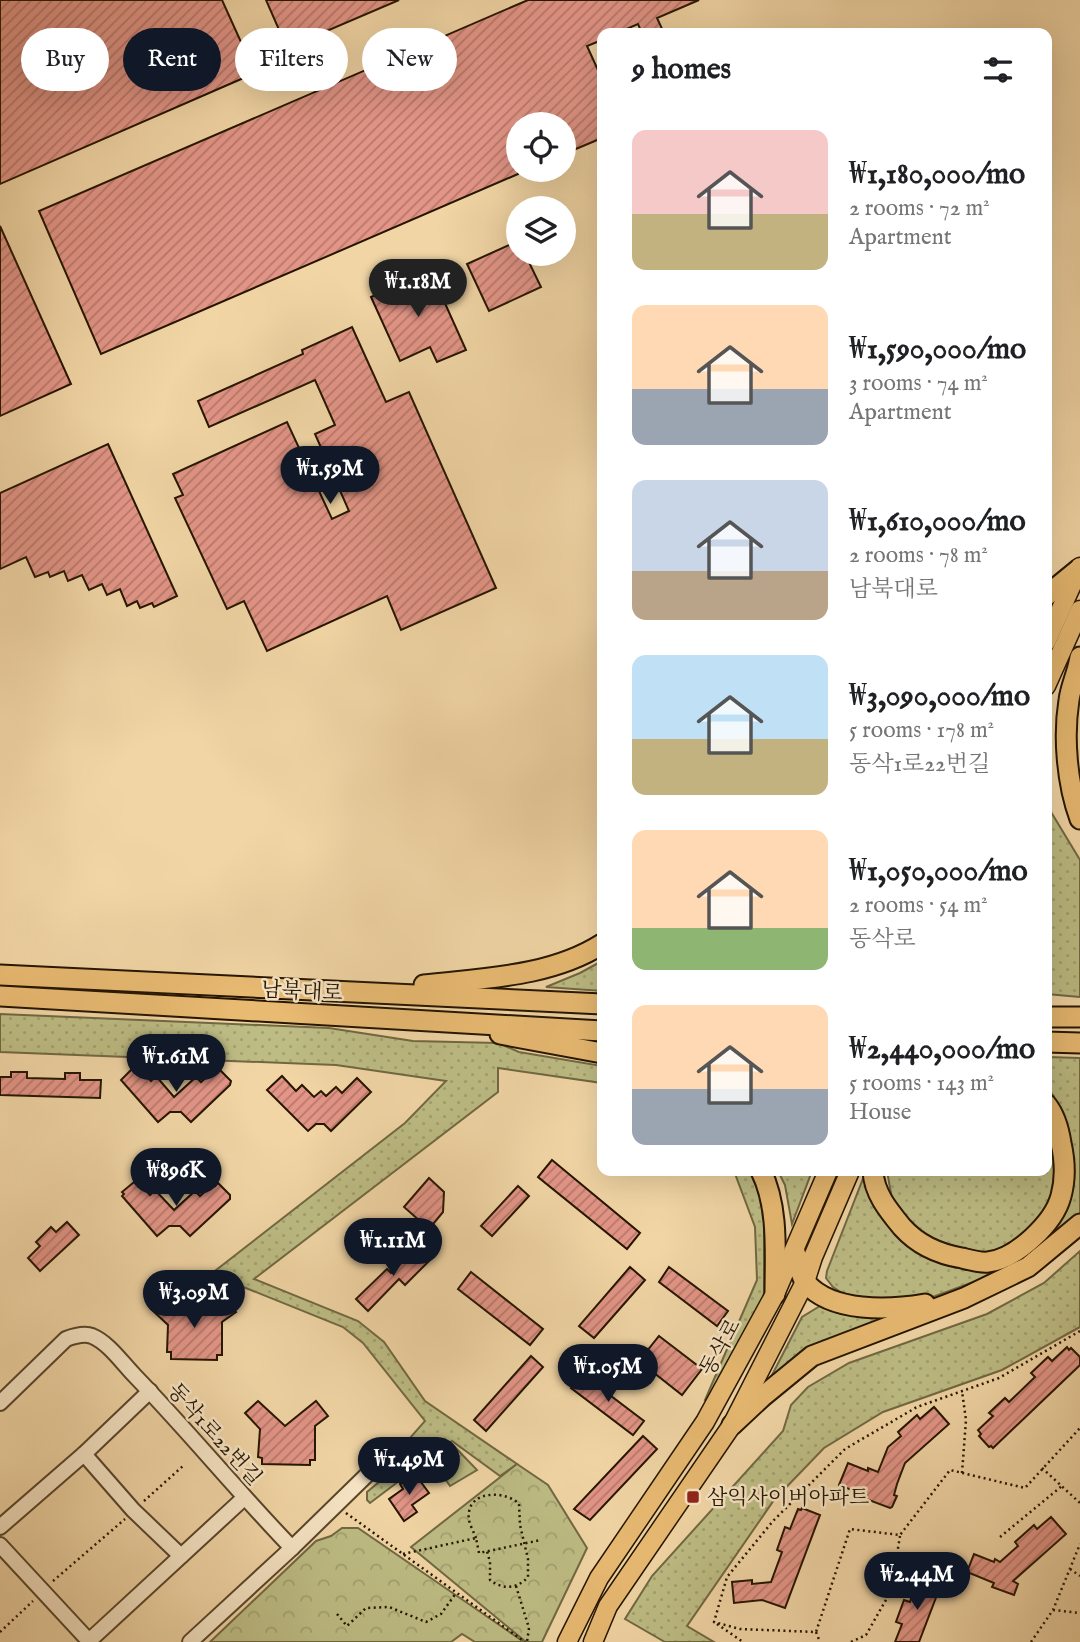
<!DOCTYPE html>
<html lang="en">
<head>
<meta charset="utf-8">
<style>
	:root { --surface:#fff; --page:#f6f6f6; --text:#202124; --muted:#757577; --accent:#111827 }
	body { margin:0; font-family:"IM FELL English","Noto Serif KR",serif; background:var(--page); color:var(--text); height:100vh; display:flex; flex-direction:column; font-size:26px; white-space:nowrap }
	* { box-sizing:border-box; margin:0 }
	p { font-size:23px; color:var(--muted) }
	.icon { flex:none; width:38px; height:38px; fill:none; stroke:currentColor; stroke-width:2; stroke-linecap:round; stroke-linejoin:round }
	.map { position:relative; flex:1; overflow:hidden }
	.sheet { position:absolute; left:597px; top:28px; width:455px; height:1148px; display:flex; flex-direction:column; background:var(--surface); border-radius:14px; box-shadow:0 7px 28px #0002 }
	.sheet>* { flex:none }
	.top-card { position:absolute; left:21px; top:28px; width:471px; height:63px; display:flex; gap:14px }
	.tools { position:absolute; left:506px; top:112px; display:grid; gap:14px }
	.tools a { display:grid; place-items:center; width:70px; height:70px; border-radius:50%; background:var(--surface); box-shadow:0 7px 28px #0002; font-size:35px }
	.price { position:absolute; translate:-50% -60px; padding:0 16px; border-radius:24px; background:var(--accent); color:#fff; font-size:23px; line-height:46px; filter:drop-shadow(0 2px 4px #0008) }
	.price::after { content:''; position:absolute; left:50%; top:42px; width:21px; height:16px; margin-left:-10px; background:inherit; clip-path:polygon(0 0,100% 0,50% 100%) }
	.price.on { background:#222; color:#fff }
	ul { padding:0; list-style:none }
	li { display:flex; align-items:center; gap:21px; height:175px; padding:0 35px }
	li span { display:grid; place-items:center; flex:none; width:196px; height:140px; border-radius:14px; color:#555 }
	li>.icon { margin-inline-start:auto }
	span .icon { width:84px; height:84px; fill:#fffc; stroke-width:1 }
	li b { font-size:30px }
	h2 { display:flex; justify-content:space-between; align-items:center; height:84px; padding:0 35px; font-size:30px }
	.chip { padding:0 24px; border-radius:32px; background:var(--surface); box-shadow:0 7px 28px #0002; font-size:24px; line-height:63px }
	.chip.on { background:var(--accent); color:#fff }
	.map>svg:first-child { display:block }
</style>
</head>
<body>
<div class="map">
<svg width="1080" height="1642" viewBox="0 0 1080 1642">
	<defs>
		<pattern id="grass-dots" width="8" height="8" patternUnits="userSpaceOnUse" patternTransform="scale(1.75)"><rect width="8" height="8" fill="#bdbc84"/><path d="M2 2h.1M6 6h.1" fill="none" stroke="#a2a170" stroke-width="1.8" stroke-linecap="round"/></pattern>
		<pattern id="park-crowns" width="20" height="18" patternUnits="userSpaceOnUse" patternTransform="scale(1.75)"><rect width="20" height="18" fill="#bdbc84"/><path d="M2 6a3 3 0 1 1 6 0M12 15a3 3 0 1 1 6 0" fill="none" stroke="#a2a170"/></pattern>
		<pattern id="building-hatch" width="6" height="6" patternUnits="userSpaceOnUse" patternTransform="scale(1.75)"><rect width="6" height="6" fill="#e39587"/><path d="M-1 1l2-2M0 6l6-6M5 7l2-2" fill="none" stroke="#b8786c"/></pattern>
	</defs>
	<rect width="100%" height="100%" fill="#f1d5a5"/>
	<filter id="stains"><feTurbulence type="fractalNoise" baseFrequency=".00286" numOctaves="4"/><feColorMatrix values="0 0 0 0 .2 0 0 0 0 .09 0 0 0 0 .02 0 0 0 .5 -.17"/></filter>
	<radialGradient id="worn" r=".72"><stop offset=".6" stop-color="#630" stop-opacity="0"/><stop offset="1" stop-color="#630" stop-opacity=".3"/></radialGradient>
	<g fill="url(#grass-dots)" stroke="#716842" stroke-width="2">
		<path d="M1046 795 1048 807 1080 860V997L1047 994Z"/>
		<path d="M602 961V991L546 987 580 973Z"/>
		<path d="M0 1014 329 1028 413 1041 498 1043 519 1052 602 1066V1083L498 1068V1092L254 1279 358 1321 384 1342 425 1401 517 1464 500 1476 452 1441 370 1503 367 1500V1492L396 1468C398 1457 397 1452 388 1444L403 1446 425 1421 363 1343 343 1327 211 1274 405 1123 446 1081 336 1065 0 1052Z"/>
		<path d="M1047 1057 1080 1058V1213L1033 1253 987 1277 922 1301 848 1297 833 1287 826 1278 827 1271 866 1171 936 1261 956 1268H988L1038 1243 1068 1206 1073 1160 1061 1112 1051 1092 1047 1088Z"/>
		<path d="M1047 1121 1058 1153 1055 1192 1031 1233 1002 1249 979 1254 950 1248 921 1237 892 1199 887 1171H1046Z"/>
		<path d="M734 1171H750L764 1205V1293L762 1304 712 1401 705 1400 757 1280 755 1227Z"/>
		<path d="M778 1171H812L792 1224 785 1185Z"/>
		<path d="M1080 1251V1327L1002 1370 883 1412 824 1448 774 1500 687 1626 714 1642H665L625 1619 652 1576 783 1431 791 1405 808 1387 849 1363 987 1314 1044 1283Z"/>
		<path d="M820 1306 848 1314 887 1317 828 1340 772 1375 802 1317Z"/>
	</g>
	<g fill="url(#park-crowns)" stroke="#716842" stroke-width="2">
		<path d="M450 1442 477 1470 450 1486 430 1457Z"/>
		<path d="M517 1464 548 1485 587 1548 542 1642H526L411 1547Z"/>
		<path d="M342 1528H358L524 1642H475L462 1634 451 1642H210L316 1541 331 1536Z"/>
	</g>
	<g fill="url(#building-hatch)" stroke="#251501" stroke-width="2">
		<path d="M0 0H222L255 73 0 184Z"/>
		<path d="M266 0H399L287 48Z"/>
		<path d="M528 0H699L657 18 664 33H642L638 24 617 33H602V40L587 46 602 79V138L564 154V124H518V174L101 354 39 211Z"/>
		<path d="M0 226 71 384 0 416Z"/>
		<path d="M518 241V254H525L541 287 489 311 467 264Z"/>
		<path d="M430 270 466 350 437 362 430 347 400 361 371 297Z"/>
		<path d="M352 327 386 402 409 392 496 588 401 630 387 596 267 651 244 601 227 609 175 498 183 495 173 474 287 422 332 519 349 511 315 434 335 425 315 380 209 427 198 401 303 354 302 350Z"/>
		<path d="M108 444 177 596 154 607 152 603 140 608 137 601 127 606 120 589 107 595 102 584 89 590 82 575 68 581 64 571 50 577 48 572 35 577 26 557 0 569V493Z"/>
		<path d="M134 1067 137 1070 139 1068 151 1081 156 1076 174 1097 196 1077 201 1082 214 1070 216 1072 219 1069 231 1081 230 1085 191 1122 181 1112H170L158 1122 121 1080Z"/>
		<path d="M11 1072H27V1078L65 1079V1073H80V1080H101L100 1098 0 1095V1077H11Z"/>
		<path d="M282 1076 296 1091 302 1085 314 1097 321 1091 326 1096 336 1087 342 1093 357 1078 371 1092 331 1131 324 1124H316L308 1131 267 1090Z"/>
		<path d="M552 1160 640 1233 627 1249 538 1177Z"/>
		<path d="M429 1178 444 1192 443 1212 429 1229 404 1207Z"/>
		<path d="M134 1182 136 1184 138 1182 150 1195 155 1190 174 1210 195 1191 200 1196 213 1184 215 1186 218 1183 230 1195V1199L190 1236 180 1226H169L157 1236 122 1196 124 1194 122 1192Z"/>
		<path d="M518 1186 529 1196 492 1236 481 1226Z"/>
		<path d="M67 1222 79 1235 40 1271 28 1258 40 1246 36 1242 51 1227 56 1232Z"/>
		<path d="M417 1247 430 1260 405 1285 399 1279 368 1311 356 1299 387 1269 391 1273Z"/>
		<path d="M630 1267 645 1280 594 1338 579 1326Z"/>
		<path d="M669 1267 728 1311 717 1326 659 1282Z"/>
		<path d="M471 1272 543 1329 530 1345 458 1289Z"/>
		<path d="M166 1294 193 1321 224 1297 236 1312 222 1322V1355H217V1360L171 1359V1352H167L168 1325 151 1309Z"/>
		<path d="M659 1336 702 1369 682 1395 639 1361Z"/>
		<path d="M1067 1347 1069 1350 1071 1348 1080 1357V1365L993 1448 991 1446 989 1447 979 1436 981 1434 978 1430 993 1416 989 1413 1005 1398 1009 1402 1035 1377 1031 1373 1048 1357 1052 1361Z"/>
		<path d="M531 1356 543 1367 486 1431 474 1420Z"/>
		<path d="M582 1374 644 1421 633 1435 571 1388Z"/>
		<path d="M258 1401 285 1426 316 1401 328 1416 315 1426V1460H310V1465L262 1464V1458L258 1457 260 1429 245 1413Z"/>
		<path d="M934 1407 949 1424 905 1463 897 1484 894 1495 897 1496 892 1507 890 1508 866 1499 867 1496 839 1485 848 1463 868 1471V1468L878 1472 888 1447 901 1436 898 1432 917 1415 920 1419Z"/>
		<path d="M643 1436 657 1449 590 1520 574 1509Z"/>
		<path d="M415 1474 429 1493 412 1505 417 1512 404 1521 389 1499 403 1489 400 1484Z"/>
		<path d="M802 1508 820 1515 785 1608 762 1600 734 1603 732 1582 752 1580V1584L771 1582 782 1552 777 1550 785 1527 790 1529 798 1509 801 1510Z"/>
		<path d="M1051 1517 1066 1534 1013 1581 1018 1584 1014 1595 992 1587 994 1583 967 1572 974 1554 994 1562 995 1559 1000 1562 1018 1546 1015 1542 1034 1525 1037 1529Z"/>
		<path d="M921 1580 940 1587 919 1642H895L902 1624 896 1622 904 1600 910 1602 917 1581 921 1582Z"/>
	</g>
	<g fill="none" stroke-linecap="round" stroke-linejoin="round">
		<g stroke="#58452a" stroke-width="18">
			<g id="minor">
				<path d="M0 1403 66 1339C74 1336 84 1333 92 1336 109 1343 123 1364 135 1376 189 1432 238 1492 292 1548L190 1642"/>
				<circle cx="384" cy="1459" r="11"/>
				<path d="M84 1454 133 1510 181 1556"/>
				<path d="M0 1527 84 1454 150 1391"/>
				<path d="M0 1545 89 1641 244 1498"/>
				<path d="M292 1548 376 1466"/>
			</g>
		</g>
		<g stroke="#251501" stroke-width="21">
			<g id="major">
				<path d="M1046 642 1080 567"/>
				<path d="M1046 686 1080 610"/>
				<path d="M567 1642 599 1578 705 1422 775 1294 828 1171"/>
				<path d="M593 1642 608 1606 732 1425 805 1282 813 1257 850 1171"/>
			</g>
		</g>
		<g stroke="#251501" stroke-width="23">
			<g id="highway">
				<path d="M1046 596 1079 569"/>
				<path d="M1080 657C1078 672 1071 685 1069 700 1063 737 1067 784 1080 819"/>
				<path d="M0 975 602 1004"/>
				<path d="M424 985C484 978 550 977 602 944"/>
				<path d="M0 996 602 1031"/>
				<path d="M1046 1017H1080"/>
				<path d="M500 1034 602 1053"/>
				<path d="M1046 1042 1080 1043"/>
				<path d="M761 1171C779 1207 775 1254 775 1294"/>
				<path d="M873 1171C874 1193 888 1210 902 1227 918 1245 938 1254 962 1258 970 1260 980 1263 988 1262 1016 1259 1054 1223 1061 1196 1066 1178 1065 1161 1061 1143 1059 1130 1055 1115 1046 1104"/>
				<path d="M795 1252C798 1261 800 1276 806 1283 832 1313 890 1310 925 1304"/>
				<path d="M732 1425 762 1397 812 1356 964 1298 1028 1267 1080 1224"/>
			</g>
		</g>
		<g stroke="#251501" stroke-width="2.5" stroke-dasharray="2 3.5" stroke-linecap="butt">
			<path d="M1080 1331 999 1378 917 1407 845 1449 773 1521 727 1577 714 1622 740 1629 816 1632 850 1529 900 1535 950 1470 1025 1488 1080 1428"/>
			<path d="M1042 1468 1080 1503"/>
			<path d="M962 1473 966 1420 962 1391"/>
			<path d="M144 1501 183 1466"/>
			<path d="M346 1513 525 1642"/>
			<path d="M1000 1537 1062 1486"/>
			<path d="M476 1538C473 1530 467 1521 469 1512 472 1490 507 1491 519 1504L520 1525 528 1559V1577C517 1589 503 1590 490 1580V1562L487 1551"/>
			<path d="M403 1554 476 1538 479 1553 541 1540"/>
			<path d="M1070 1569 1080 1576"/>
			<path d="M53 1581 125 1519"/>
			<path d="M516 1586 529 1628 527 1642"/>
			<path d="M1053 1610 1080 1613"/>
			<path d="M337 1614 347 1626 366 1608 389 1607 426 1622 441 1614 456 1593"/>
			<path d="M717 1624 743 1642"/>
			<path d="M0 1632 33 1601"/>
			<path d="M816 1632 820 1642"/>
			<path d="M851 1642 866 1635 891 1591 900 1536"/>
			<path d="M1031 1642 1053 1610 1080 1544"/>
		</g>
		<use href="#minor" stroke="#f6e4c4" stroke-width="14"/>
		<use href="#major" stroke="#e8ba72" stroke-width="18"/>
		<use href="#highway" stroke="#e8ba72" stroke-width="19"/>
	</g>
	<rect fill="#8f2418" stroke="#f6e4c4" stroke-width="2.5" x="686" y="1490" width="14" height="14" rx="3.5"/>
	<g text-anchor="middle" stroke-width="5" stroke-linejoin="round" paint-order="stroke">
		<g font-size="21" fill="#251501" stroke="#f6e4c4">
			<text transform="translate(302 991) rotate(3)" y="7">남북대로</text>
			<text transform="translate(720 1347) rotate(-61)" y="7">동삭로</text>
			<text transform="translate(215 1434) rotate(48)" y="7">동삭1로22번길</text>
		</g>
		<g font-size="21" fill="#251501" stroke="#f6e4c4" text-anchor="start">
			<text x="707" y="1504">삼익사이버아파트</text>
		</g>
	</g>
	<rect width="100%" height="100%" filter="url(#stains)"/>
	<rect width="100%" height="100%" fill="url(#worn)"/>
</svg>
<div class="tools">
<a><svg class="icon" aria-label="locate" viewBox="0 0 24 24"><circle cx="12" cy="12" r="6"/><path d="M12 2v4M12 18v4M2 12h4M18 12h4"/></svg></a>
<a><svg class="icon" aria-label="layers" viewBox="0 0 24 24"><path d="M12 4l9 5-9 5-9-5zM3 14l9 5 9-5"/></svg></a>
</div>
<b class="price on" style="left:418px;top:319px">₩1.18M</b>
<b class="price" style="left:330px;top:506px">₩1.59M</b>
<b class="price" style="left:176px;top:1094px">₩1.61M</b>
<b class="price" style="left:176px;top:1208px">₩896K</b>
<b class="price" style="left:393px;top:1278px">₩1.11M</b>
<b class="price" style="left:194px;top:1330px">₩3.09M</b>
<b class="price" style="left:608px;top:1404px">₩1.05M</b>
<b class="price" style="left:409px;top:1497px">₩1.49M</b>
<b class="price" style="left:917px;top:1612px">₩2.44M</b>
<div class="top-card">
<a class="chip">Buy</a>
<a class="chip on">Rent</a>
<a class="chip">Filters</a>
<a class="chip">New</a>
</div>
<section class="sheet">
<h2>9 homes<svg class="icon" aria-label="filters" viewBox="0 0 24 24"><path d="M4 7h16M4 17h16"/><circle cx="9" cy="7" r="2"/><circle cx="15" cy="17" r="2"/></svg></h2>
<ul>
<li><span style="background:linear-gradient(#f6c9c9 60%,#c2b280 0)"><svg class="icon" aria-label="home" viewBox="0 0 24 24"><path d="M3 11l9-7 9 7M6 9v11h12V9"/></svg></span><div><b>₩1,180,000/mo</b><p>2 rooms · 72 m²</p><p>Apartment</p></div></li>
<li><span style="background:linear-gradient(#ffd9b3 60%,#9aa5b1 0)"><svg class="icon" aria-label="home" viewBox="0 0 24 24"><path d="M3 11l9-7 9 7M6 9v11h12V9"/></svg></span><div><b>₩1,590,000/mo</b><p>3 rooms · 74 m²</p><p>Apartment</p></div></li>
<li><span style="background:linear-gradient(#c9d6e8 65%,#b9a48a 0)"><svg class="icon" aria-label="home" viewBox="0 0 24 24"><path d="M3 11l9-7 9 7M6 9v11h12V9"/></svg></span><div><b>₩1,610,000/mo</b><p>2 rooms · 78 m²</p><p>남북대로</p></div></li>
<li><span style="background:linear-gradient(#bfe0f5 60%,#c2b280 0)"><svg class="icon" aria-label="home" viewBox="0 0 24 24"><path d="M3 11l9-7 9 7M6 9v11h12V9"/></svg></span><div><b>₩3,090,000/mo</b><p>5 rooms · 178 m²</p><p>동삭1로22번길</p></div></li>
<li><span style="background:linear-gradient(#ffd9b3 70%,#8fb573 0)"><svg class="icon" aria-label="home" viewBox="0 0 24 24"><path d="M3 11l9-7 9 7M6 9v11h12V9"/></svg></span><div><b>₩1,050,000/mo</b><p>2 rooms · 54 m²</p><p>동삭로</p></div></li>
<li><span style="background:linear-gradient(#ffd9b3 60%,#9aa5b1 0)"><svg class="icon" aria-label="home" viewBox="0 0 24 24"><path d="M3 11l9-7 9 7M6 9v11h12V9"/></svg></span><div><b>₩2,440,000/mo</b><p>5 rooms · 143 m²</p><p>House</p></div></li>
</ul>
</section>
</div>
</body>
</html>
